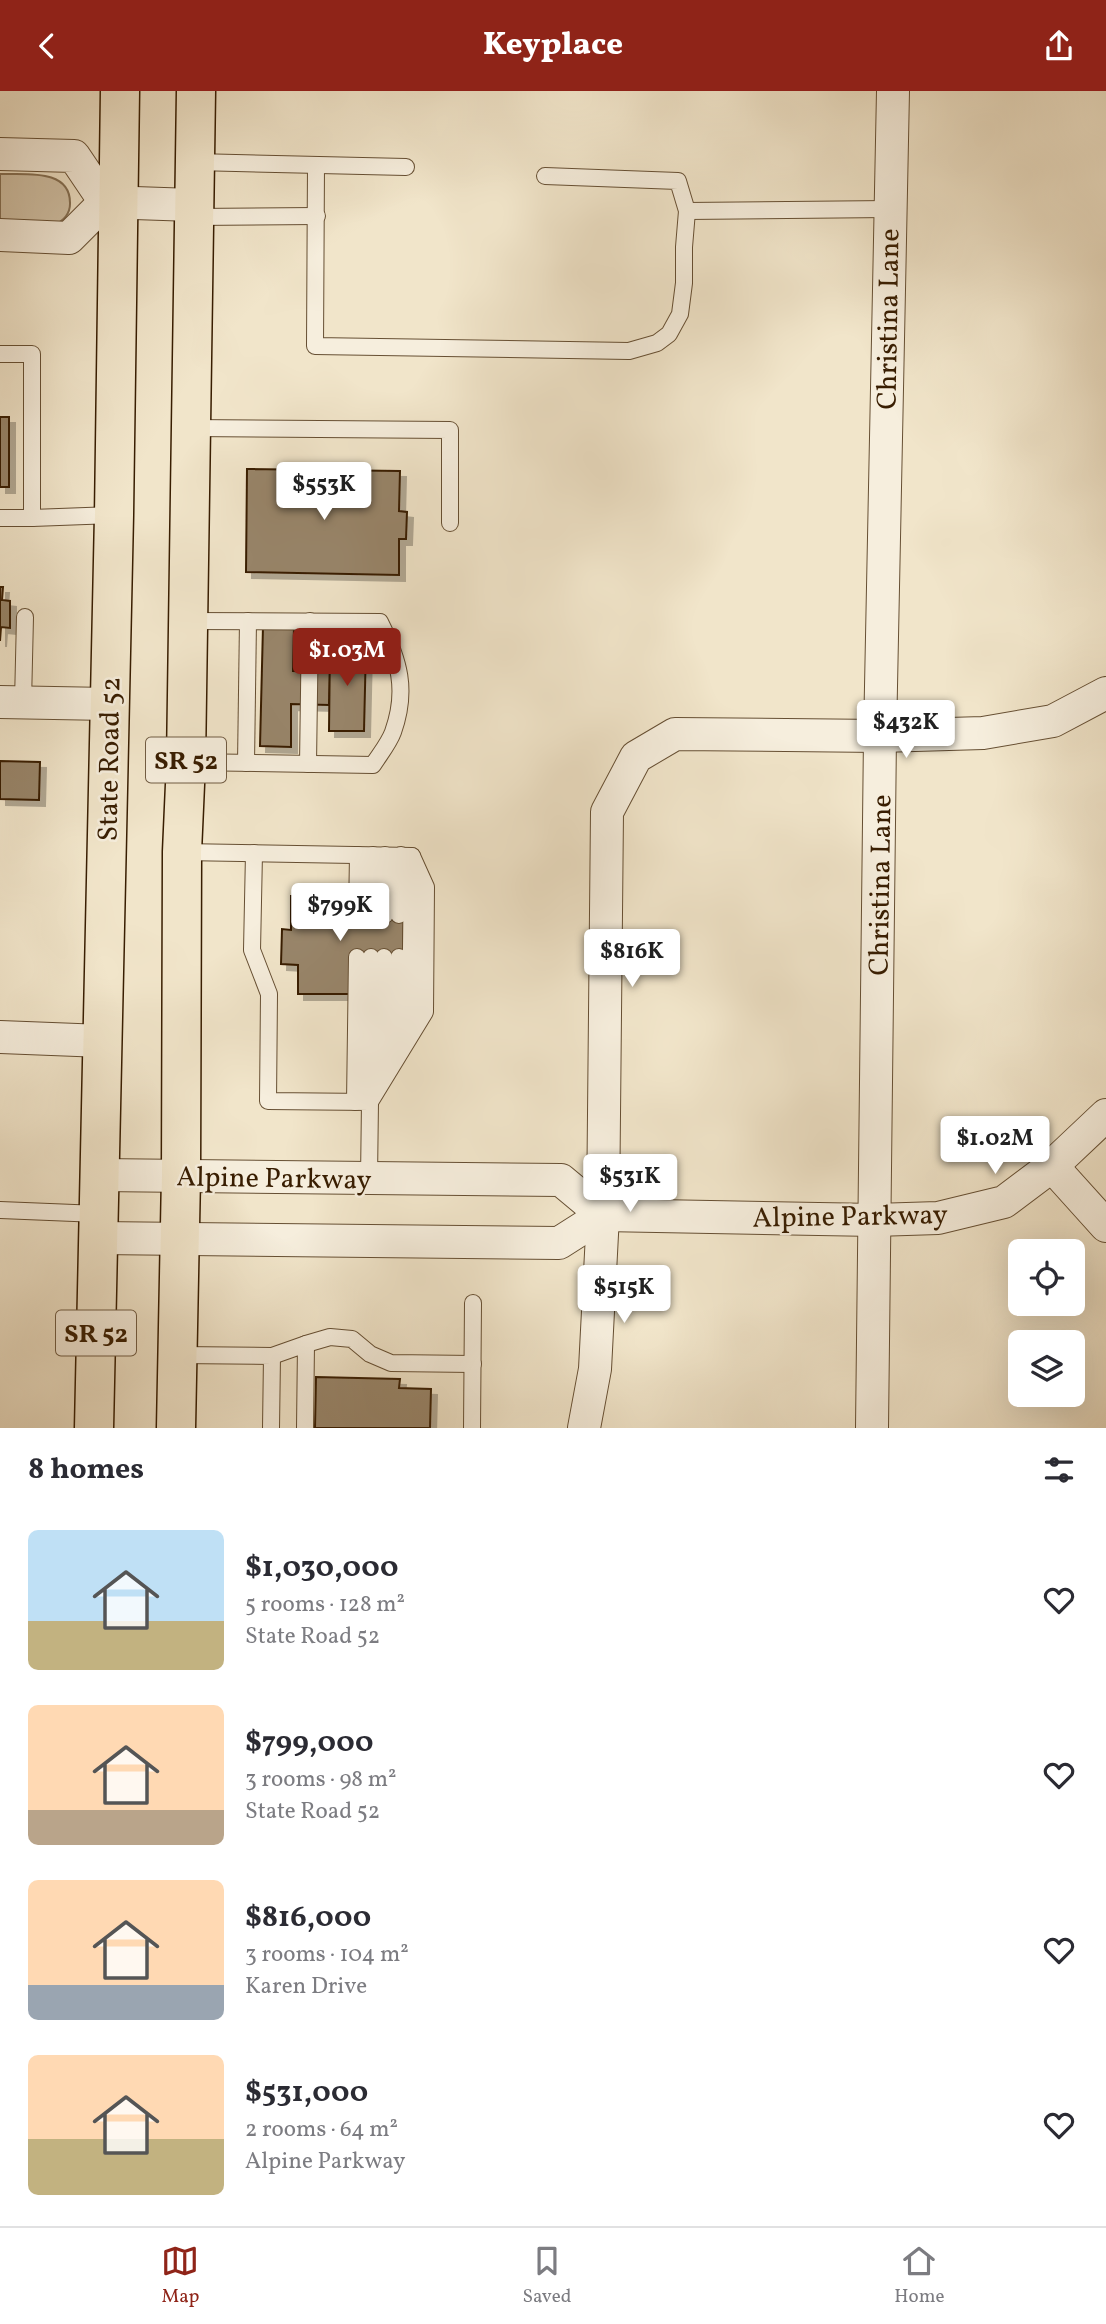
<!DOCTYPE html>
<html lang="en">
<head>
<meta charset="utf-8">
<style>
	:root { --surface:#fff; --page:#f7f7f7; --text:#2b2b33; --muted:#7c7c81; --line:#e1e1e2; --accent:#8f2418 }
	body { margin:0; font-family:Vollkorn,serif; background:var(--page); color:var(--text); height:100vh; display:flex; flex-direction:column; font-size:26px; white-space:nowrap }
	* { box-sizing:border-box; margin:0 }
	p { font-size:23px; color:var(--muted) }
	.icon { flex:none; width:38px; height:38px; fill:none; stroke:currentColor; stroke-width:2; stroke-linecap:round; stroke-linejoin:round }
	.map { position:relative; height:1337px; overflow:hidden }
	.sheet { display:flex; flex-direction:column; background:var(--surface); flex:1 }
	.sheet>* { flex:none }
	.fabs { position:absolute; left:1008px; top:1148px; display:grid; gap:14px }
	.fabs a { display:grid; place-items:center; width:77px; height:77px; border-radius:10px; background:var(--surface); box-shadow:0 7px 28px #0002; font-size:35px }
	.price { position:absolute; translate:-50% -60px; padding:0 16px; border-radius:7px; background:#fff; color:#222; font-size:23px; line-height:46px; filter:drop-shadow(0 2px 4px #0008) }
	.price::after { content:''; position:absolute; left:50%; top:42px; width:21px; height:16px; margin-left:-10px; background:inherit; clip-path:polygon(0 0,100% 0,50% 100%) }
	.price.current { background:var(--accent); color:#fff }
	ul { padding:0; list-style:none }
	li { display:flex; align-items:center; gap:21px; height:175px; padding:0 28px }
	li span { display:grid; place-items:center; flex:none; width:196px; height:140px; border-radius:10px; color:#555 }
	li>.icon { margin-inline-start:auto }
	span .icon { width:84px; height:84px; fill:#fffc; stroke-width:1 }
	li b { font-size:30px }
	h2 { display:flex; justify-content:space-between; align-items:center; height:84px; padding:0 28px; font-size:30px }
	header { display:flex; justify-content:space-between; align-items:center; height:91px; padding:0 28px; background:var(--accent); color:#fff; font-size:32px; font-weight:800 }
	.tabs { display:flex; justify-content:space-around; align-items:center; height:98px; border-top:2px solid var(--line); background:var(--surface); font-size:19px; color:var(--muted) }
	.tabs a { display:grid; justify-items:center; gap:4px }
	.tabs .current { color:var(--accent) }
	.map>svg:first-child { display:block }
</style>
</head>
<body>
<header><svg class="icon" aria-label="back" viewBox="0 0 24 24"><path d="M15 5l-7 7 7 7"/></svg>Keyplace<svg class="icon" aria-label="share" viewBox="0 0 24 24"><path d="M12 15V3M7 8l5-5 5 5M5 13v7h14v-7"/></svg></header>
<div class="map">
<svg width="1106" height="1337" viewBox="0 0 1106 1337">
	<defs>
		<filter id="shadow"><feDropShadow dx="6" dy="6" stdDeviation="0" flood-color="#0004"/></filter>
	</defs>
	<rect width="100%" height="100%" fill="#f1e5ca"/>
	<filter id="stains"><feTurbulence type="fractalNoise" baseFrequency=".00286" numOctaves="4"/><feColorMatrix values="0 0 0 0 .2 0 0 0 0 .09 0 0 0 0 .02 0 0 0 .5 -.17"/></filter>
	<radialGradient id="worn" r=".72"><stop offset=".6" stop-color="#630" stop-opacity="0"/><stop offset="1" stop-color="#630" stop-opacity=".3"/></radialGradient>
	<path fill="#d2c3a8" stroke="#857054" stroke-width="2" d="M0 83C25 84 71 77 70 113 70 122 64 130 55 133 42 138 14 135 0 135Z"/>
	<g fill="#98856a" stroke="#381d01" stroke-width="2" filter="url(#shadow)">
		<rect x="0" y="326" width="9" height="70"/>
		<path d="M247 378 400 380 399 420 407 421 406 448H399V484L246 481Z"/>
		<path d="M0 496H3L2 509 10 510V537L1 536 0 550Z"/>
		<path d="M263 535 294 536 293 580 330 581 329 614 291 613V656L260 655Z"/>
		<path d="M330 554 366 555 364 640H329Z"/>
		<path d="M0 670 40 671 39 709 0 708Z"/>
		<path d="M291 805H353L404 824 403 866 350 903H298V874L281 873 282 838 291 839Z"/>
		<path d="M316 1286 400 1288 399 1297 431 1298 430 1337H315Z"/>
	</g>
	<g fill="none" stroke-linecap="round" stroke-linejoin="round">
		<g stroke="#664f33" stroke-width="18">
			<g id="service">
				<path d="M195 71 406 76"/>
				<path d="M316 74 315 255 629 260 657 252 669 243 680 223 684 192V156L687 120 678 90 545 85"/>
				<path d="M687 120 889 118"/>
				<path d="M193 126 317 125"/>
				<path d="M0 263H32V427H0"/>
				<path d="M190 337 450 339V432"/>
				<path d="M32 427 113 424"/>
				<path d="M23 611 25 526"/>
				<path d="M186 671 373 674C380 663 389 652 393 641 408 599 399 569 380 531L188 530"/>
				<path d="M246 672 248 530"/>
				<path d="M308 673 310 530"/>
				<path d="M182 761 412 765"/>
				<path d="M254 762 252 859 269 903 268 1010 370 1011 369 1087"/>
				<path d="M357 824 358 764"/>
				<path d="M372 824 373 764"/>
				<path d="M385 824V764"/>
				<path d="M399 824 401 764"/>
				<path d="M410 944 412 771"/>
				<path d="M397 963 399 866"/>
				<path d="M382 989 384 866"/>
				<path d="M370 1009 371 866"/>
				<path d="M355 1011 357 866"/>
				<path d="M370 1011 425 921 426 796 412 765"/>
				<path d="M0 1119 99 1123"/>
				<path d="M306 1253 330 1246 352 1248 370 1263 391 1272 473 1273"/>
				<path d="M178 1264 272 1265 271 1337"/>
				<path d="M272 1265 306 1253 305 1337"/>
				<path d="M472 1337 473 1212"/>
			</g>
		</g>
		<g stroke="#664f33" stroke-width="34">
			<g id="minor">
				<path d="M0 63 74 65 105 111"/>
				<path d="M0 144 69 147 105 111 193 114"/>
				<path d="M0 611 108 613"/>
				<path d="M0 946 103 950"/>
				<path d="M1052 1075 1106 1135"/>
				<path d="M603 1124 875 1129 938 1127 1004 1111 1052 1075 1106 1024"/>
				<path d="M99 1147 559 1152 603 1124 561 1089 100 1084"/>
				<path d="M584 1337 595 1278 603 1124 607 721 636 666 675 643 880 645 983 642 1053 630 1106 602"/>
				<path d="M872 1337 880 645 893 0"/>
			</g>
		</g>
		<g stroke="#381d01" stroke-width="41">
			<g id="primary">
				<path d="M94 1337 114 424 120 0"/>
				<path d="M176 1337 181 1085 182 761 186 671 196 0"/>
			</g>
		</g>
		<use href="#service" stroke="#f6eedd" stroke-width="16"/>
		<use href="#minor" stroke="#f6eedd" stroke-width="32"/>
		<use href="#primary" stroke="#f1e5ca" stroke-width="38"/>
	</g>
	<g text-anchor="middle" stroke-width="5" stroke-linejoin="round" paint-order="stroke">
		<g fill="#f6eedd" stroke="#715c43" stroke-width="2">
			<rect x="146" y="646.5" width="80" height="45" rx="5"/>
			<rect x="56" y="1219.5" width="80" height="45" rx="5"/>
		</g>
		<g font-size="26" font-weight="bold" fill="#381d01">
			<text x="186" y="678">SR 52</text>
			<text x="96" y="1251">SR 52</text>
		</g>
		<g font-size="28" fill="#381d01" stroke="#f6eedd">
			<text transform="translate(887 228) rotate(-89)" y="10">Christina Lane</text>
			<text transform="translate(108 668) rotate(-89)" y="10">State Road 52</text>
			<text transform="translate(879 794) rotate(-89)" y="10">Christina Lane</text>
			<text transform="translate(274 1086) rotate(1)" y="10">Alpine Parkway</text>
			<text transform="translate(850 1124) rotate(-1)" y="10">Alpine Parkway</text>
		</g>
	</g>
	<rect width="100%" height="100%" filter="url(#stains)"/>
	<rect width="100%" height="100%" fill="url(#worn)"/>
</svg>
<div class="fabs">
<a><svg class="icon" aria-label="locate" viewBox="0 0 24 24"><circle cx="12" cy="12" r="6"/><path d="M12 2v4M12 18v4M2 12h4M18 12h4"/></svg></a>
<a><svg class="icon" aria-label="layers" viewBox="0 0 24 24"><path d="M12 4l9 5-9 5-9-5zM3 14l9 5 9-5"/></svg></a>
</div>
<b class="price" style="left:324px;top:431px">$553K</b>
<b class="price current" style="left:347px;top:597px">$1.03M</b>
<b class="price" style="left:906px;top:669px">$432K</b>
<b class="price" style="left:340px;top:852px">$799K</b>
<b class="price" style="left:632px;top:898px">$816K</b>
<b class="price" style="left:995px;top:1085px">$1.02M</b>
<b class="price" style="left:630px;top:1123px">$531K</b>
<b class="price" style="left:624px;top:1234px">$515K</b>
</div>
<section class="sheet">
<h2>8 homes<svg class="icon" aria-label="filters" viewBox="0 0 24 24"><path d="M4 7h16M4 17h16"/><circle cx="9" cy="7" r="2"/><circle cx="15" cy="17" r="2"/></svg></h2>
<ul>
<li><span style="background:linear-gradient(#bfe0f5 65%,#c2b280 0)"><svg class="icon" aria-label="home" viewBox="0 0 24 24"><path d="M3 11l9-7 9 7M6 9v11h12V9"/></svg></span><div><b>$1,030,000</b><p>5 rooms · 128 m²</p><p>State Road 52</p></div><svg class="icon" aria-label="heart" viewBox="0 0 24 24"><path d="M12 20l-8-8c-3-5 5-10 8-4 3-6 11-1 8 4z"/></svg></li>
<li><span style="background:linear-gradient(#ffd9b3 75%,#b9a48a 0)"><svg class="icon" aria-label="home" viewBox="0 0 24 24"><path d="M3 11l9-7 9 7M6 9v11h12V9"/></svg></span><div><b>$799,000</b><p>3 rooms · 98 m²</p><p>State Road 52</p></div><svg class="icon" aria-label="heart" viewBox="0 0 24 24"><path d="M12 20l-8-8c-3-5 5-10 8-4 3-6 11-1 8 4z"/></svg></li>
<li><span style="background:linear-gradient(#ffd9b3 75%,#9aa5b1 0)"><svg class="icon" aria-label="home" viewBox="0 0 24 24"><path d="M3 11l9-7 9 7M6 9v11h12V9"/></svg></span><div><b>$816,000</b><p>3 rooms · 104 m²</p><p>Karen Drive</p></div><svg class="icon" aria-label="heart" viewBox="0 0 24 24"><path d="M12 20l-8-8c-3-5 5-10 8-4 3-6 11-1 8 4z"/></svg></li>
<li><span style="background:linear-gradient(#ffd9b3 60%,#c2b280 0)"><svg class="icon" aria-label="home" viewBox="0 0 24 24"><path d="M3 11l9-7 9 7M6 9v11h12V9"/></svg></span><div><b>$531,000</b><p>2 rooms · 64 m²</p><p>Alpine Parkway</p></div><svg class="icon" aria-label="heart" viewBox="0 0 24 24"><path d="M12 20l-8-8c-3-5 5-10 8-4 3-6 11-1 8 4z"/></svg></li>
</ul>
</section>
<nav class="tabs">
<a class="current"><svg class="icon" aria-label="map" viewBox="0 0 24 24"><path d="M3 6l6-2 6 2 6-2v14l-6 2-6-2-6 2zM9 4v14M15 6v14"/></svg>Map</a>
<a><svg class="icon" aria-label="saved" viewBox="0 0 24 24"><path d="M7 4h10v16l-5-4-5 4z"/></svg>Saved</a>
<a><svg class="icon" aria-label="home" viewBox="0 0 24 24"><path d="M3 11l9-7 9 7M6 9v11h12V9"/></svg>Home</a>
</nav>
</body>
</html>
